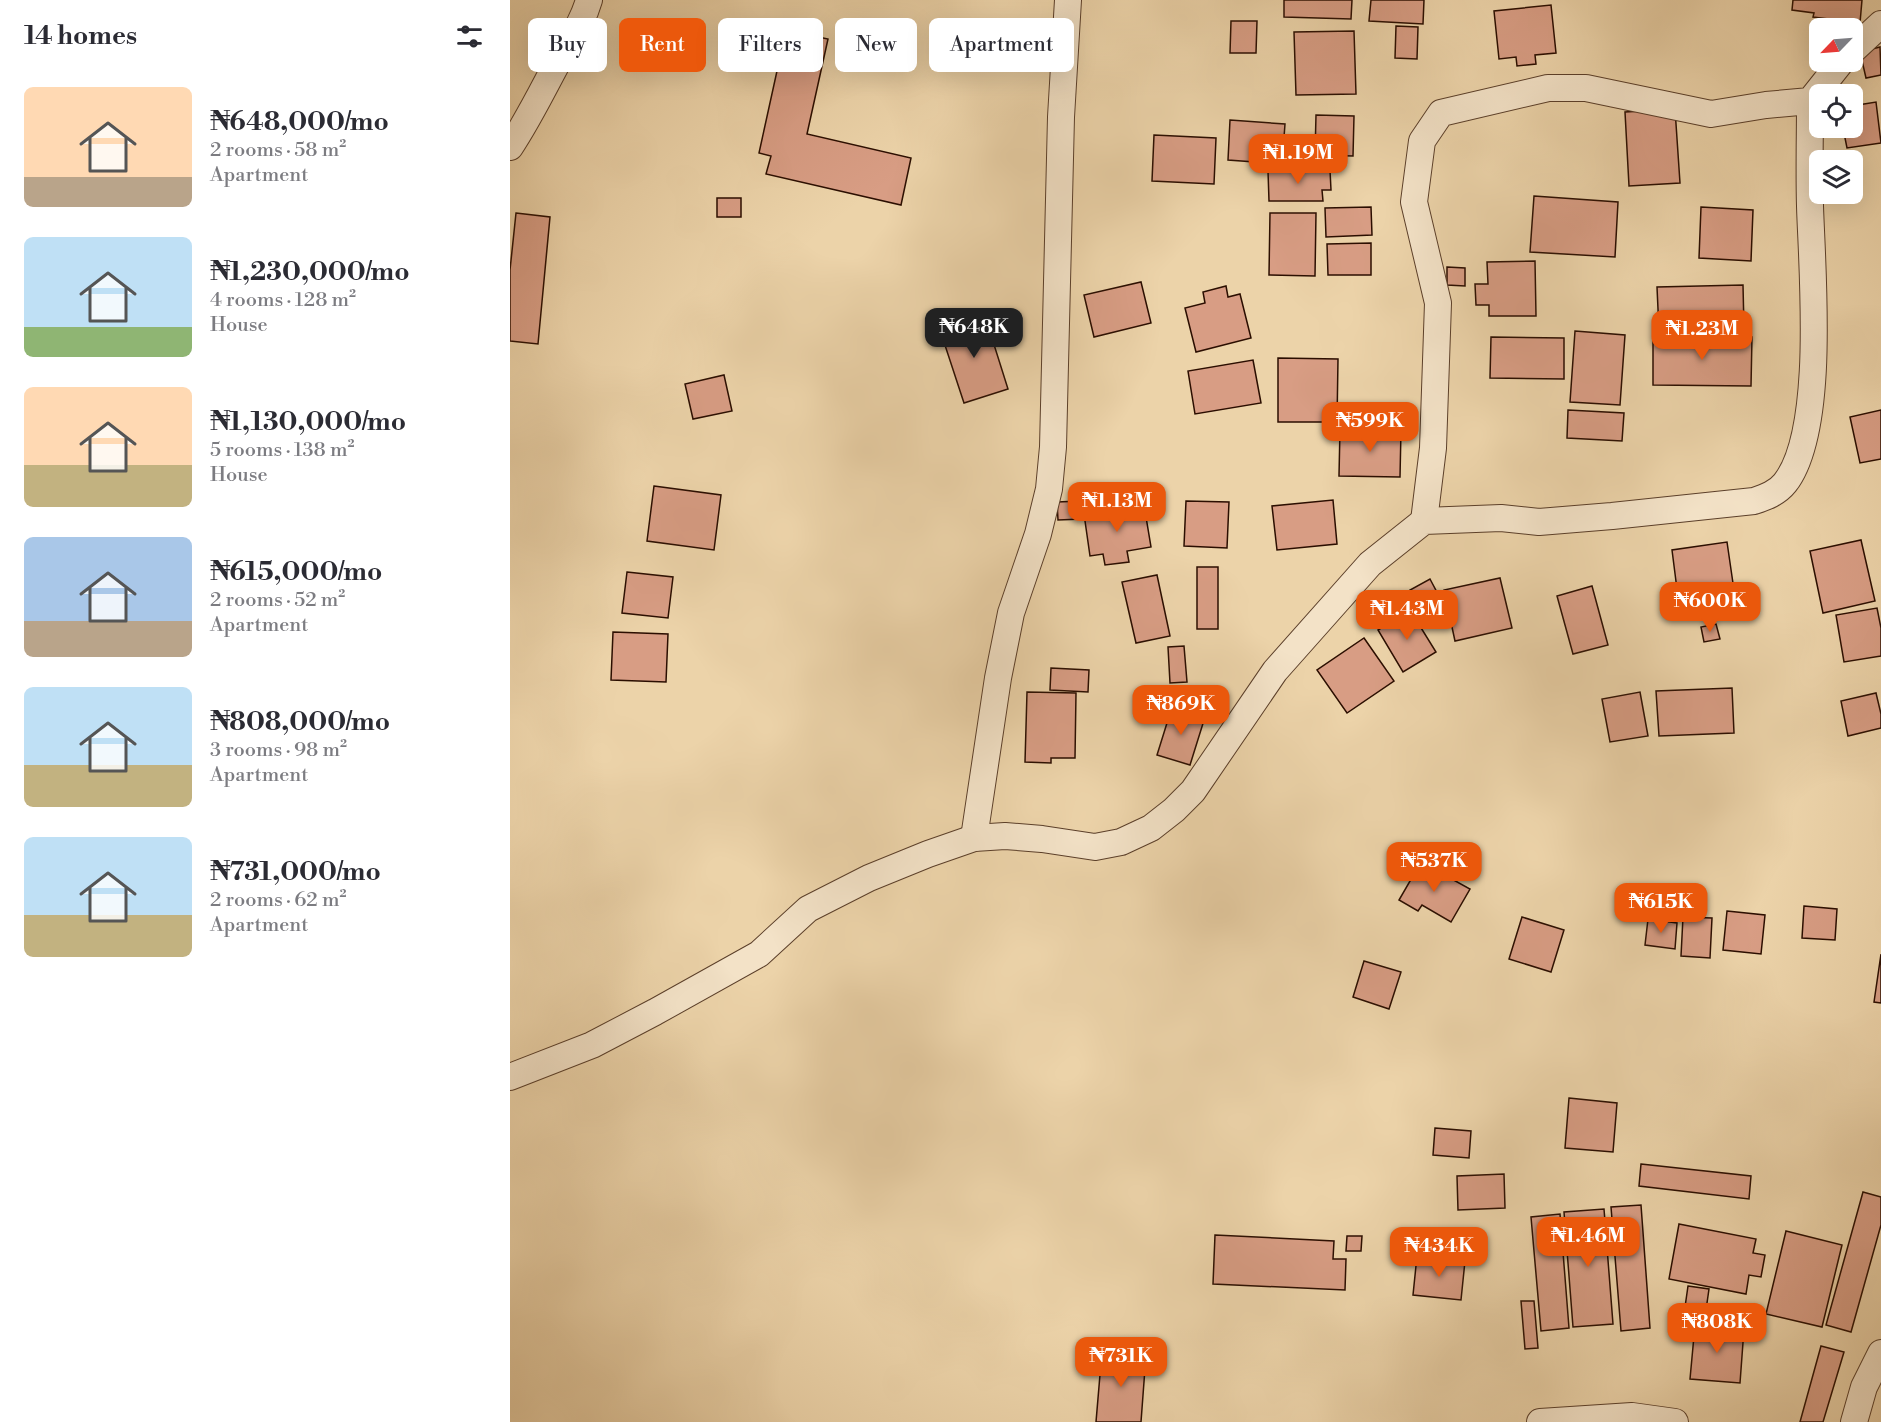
<!DOCTYPE html>
<html lang="en">
<head>
<meta charset="utf-8">
<style>
	:root { --surface:#fff; --page:#f2f2f3; --text:#2b2b33; --muted:#7c7c81; --accent:#ea580c }
	body { margin:0; font-family:"Libre Bodoni",serif; background:var(--page); color:var(--text); height:100vh; display:flex; flex-direction:column; font-size:22px; white-space:nowrap }
	* { box-sizing:border-box; margin:0 }
	p { font-size:20px; color:var(--muted) }
	.icon { flex:none; width:33px; height:33px; fill:none; stroke:currentColor; stroke-width:2; stroke-linecap:round; stroke-linejoin:round }
	.map { position:relative; flex:1; overflow:hidden }
	.panel { display:flex; flex-direction:column; background:var(--surface); width:510px }
	.panel>* { flex:none }
	.top-card { position:absolute; left:18px; top:18px; width:570px; height:54px; display:flex; gap:12px }
	.needle { width:39px; rotate:245deg }
	.fabs { position:absolute; left:1299px; top:18px; display:grid; gap:12px }
	.fabs a { display:grid; place-items:center; width:54px; height:54px; border-radius:9px; background:var(--surface); box-shadow:0 6px 24px #0002; font-size:30px }
	.price { position:absolute; translate:-50% -51px; padding:0 14px; border-radius:12px; background:var(--accent); color:#fff; font-size:20px; line-height:39px; filter:drop-shadow(0 2px 3px #0008) }
	.price::after { content:''; position:absolute; left:50%; top:36px; width:18px; height:14px; margin-left:-9px; background:inherit; clip-path:polygon(0 0,100% 0,50% 100%) }
	.price.active { background:#222; color:#fff }
	ul { padding:0; list-style:none }
	li { display:flex; align-items:center; gap:18px; height:150px; padding:0 24px }
	li span { display:grid; place-items:center; flex:none; width:168px; height:120px; border-radius:9px; color:#555 }
	li>.icon { margin-inline-start:auto }
	span .icon { width:72px; height:72px; fill:#fffc; stroke-width:1 }
	li b { font-size:26px }
	h2 { display:flex; justify-content:space-between; align-items:center; height:72px; padding:0 24px; font-size:26px }
	.pill { padding:0 21px; border-radius:9px; background:var(--surface); box-shadow:0 6px 24px #0002; font-size:21px; line-height:54px }
	.pill.active { background:var(--accent); color:#fff }
	main { display:flex; flex:1; min-height:0 }
	.map>svg:first-child { display:block }
</style>
</head>
<body>
<main>
<section class="panel">
<h2>14 homes<svg class="icon" aria-label="filters" viewBox="0 0 24 24"><path d="M4 7h16M4 17h16"/><circle cx="9" cy="7" r="2"/><circle cx="15" cy="17" r="2"/></svg></h2>
<ul>
<li><span style="background:linear-gradient(#ffd9b3 75%,#b9a48a 0)"><svg class="icon" aria-label="home" viewBox="0 0 24 24"><path d="M3 11l9-7 9 7M6 9v11h12V9"/></svg></span><div><b>₦648,000/mo</b><p>2 rooms · 58 m²</p><p>Apartment</p></div></li>
<li><span style="background:linear-gradient(#bfe0f5 75%,#8fb573 0)"><svg class="icon" aria-label="home" viewBox="0 0 24 24"><path d="M3 11l9-7 9 7M6 9v11h12V9"/></svg></span><div><b>₦1,230,000/mo</b><p>4 rooms · 128 m²</p><p>House</p></div></li>
<li><span style="background:linear-gradient(#ffd9b3 65%,#c2b280 0)"><svg class="icon" aria-label="home" viewBox="0 0 24 24"><path d="M3 11l9-7 9 7M6 9v11h12V9"/></svg></span><div><b>₦1,130,000/mo</b><p>5 rooms · 138 m²</p><p>House</p></div></li>
<li><span style="background:linear-gradient(#a9c7e8 70%,#b9a48a 0)"><svg class="icon" aria-label="home" viewBox="0 0 24 24"><path d="M3 11l9-7 9 7M6 9v11h12V9"/></svg></span><div><b>₦615,000/mo</b><p>2 rooms · 52 m²</p><p>Apartment</p></div></li>
<li><span style="background:linear-gradient(#bfe0f5 65%,#c2b280 0)"><svg class="icon" aria-label="home" viewBox="0 0 24 24"><path d="M3 11l9-7 9 7M6 9v11h12V9"/></svg></span><div><b>₦808,000/mo</b><p>3 rooms · 98 m²</p><p>Apartment</p></div></li>
<li><span style="background:linear-gradient(#bfe0f5 65%,#c2b280 0)"><svg class="icon" aria-label="home" viewBox="0 0 24 24"><path d="M3 11l9-7 9 7M6 9v11h12V9"/></svg></span><div><b>₦731,000/mo</b><p>2 rooms · 62 m²</p><p>Apartment</p></div></li>
</ul>
</section>
<div class="map">
<svg width="1371" height="1422" viewBox="0 0 1371 1422">
	<rect width="100%" height="100%" fill="#ecd3a9"/>
	<filter id="stains"><feTurbulence type="fractalNoise" baseFrequency=".00333" numOctaves="4"/><feColorMatrix values="0 0 0 0 .2 0 0 0 0 .09 0 0 0 0 .02 0 0 0 .5 -.17"/></filter>
	<radialGradient id="worn" r=".72"><stop offset=".6" stop-color="#630" stop-opacity="0"/><stop offset="1" stop-color="#630" stop-opacity=".3"/></radialGradient>
	<g fill="#d89d84" stroke="#2b0e00" stroke-width="1.5">
		<path d="M774 0H842L841 19 774 17Z"/>
		<path d="M861 0H914L913 24 859 21Z"/>
		<path d="M1283 0H1352L1350 23 1303 17 1304 13 1282 10Z"/>
		<path d="M1041 5 1046 53 1025 55 1026 64 1007 66 1006 57 989 59 984 11Z"/>
		<path d="M721 21H747L746 53H720Z"/>
		<path d="M886 26 908 27 907 59 885 58Z"/>
		<path d="M276 30 318 39 297 134 401 158 391 205 256 174 261 156 249 153Z"/>
		<path d="M844 31 846 94 786 95 784 32Z"/>
		<path d="M1370 47 1371 75 1356 78 1350 52Z"/>
		<path d="M1366 102 1371 143 1337 148 1333 128H1342V106Z"/>
		<path d="M1165 109 1170 183 1119 186 1115 112Z"/>
		<path d="M806 115 844 116 843 156 805 155Z"/>
		<path d="M720 120 775 124 772 164 718 160Z"/>
		<path d="M644 135 706 138 704 184 642 181Z"/>
		<path d="M820 170 821 190H812L813 201H759L758 171Z"/>
		<path d="M1024 196 1108 202 1105 257 1020 252Z"/>
		<rect x="207" y="198" width="24" height="19"/>
		<path d="M861 207 862 235 816 237 815 208Z"/>
		<path d="M1191 207 1243 210 1241 261 1189 258Z"/>
		<path d="M6 213 40 217 28 344 0 341V270Z"/>
		<path d="M760 213H806L805 276 759 275Z"/>
		<path d="M861 243V275H818L817 244Z"/>
		<path d="M1025 261 1026 316H979V305H966L965 284H978L977 262Z"/>
		<path d="M937 267 955 268V286L937 285Z"/>
		<path d="M631 282 641 323 584 337 574 295Z"/>
		<path d="M1233 285 1234 329 1149 331 1147 287Z"/>
		<path d="M716 286 718 297 730 294 741 338 686 352 675 308 695 303 693 292Z"/>
		<path d="M475 316 498 389 454 403 430 330Z"/>
		<path d="M1065 331 1115 335 1110 405 1060 402Z"/>
		<path d="M981 337 1054 338V379L980 378Z"/>
		<path d="M1143 337H1242L1241 386 1143 385Z"/>
		<path d="M768 358 828 359 827 422H768Z"/>
		<path d="M743 360 751 403 685 414 678 371Z"/>
		<path d="M214 375 222 411 183 419 175 384Z"/>
		<path d="M1058 410 1114 413 1112 441 1057 438Z"/>
		<path d="M1371 410V459L1350 463 1340 417Z"/>
		<path d="M830 429 891 430 890 477 829 476Z"/>
		<path d="M144 486 211 495 204 550 137 541Z"/>
		<path d="M823 500 827 544 767 550 762 506Z"/>
		<path d="M571 501 572 519 548 520 547 502Z"/>
		<path d="M676 501 719 502 717 548 674 546Z"/>
		<path d="M634 505 641 547 617 551 619 562 595 565 593 554 580 556 574 514Z"/>
		<path d="M1351 540 1365 601 1313 613 1300 551Z"/>
		<path d="M1217 542 1225 597 1169 605 1162 550Z"/>
		<rect x="687" y="567" width="21" height="62"/>
		<path d="M117 572 163 577 158 618 112 613Z"/>
		<path d="M647 575 660 636 626 643 612 582Z"/>
		<path d="M990 578 1002 628 945 641 934 590Z"/>
		<path d="M920 579 930 598 910 608 900 590Z"/>
		<path d="M1082 586 1098 645 1063 654 1047 596Z"/>
		<path d="M1367 608 1371 628V656L1334 662 1326 615Z"/>
		<path d="M900 610 926 652 893 672 868 630Z"/>
		<path d="M1206 624 1210 639 1194 642 1191 627Z"/>
		<path d="M103 632 158 634 156 682 101 680Z"/>
		<path d="M854 638 884 681 837 713 807 670Z"/>
		<path d="M674 646 677 682 660 683 658 647Z"/>
		<path d="M541 668 579 670 578 692 540 690Z"/>
		<path d="M1222 688 1224 733 1149 736 1146 691Z"/>
		<path d="M517 692 566 693 565 758H541V763L515 762Z"/>
		<path d="M1130 692 1138 736 1100 742 1092 699Z"/>
		<path d="M1366 693 1371 714V728L1338 736 1331 701Z"/>
		<path d="M662 707 695 717 680 765 647 755Z"/>
		<path d="M911 862 960 889 941 922 912 905 908 911 889 900Z"/>
		<path d="M1294 906 1327 909 1325 940 1292 938Z"/>
		<path d="M1217 911 1255 915 1251 954 1213 950Z"/>
		<path d="M1012 917 1054 930 1041 972 999 959Z"/>
		<path d="M1173 917 1202 918 1200 958 1171 956Z"/>
		<path d="M1138 919 1167 923 1165 949 1135 945Z"/>
		<path d="M1371 954V1003L1364 1002Z"/>
		<path d="M854 961 891 972 879 1009 843 997Z"/>
		<path d="M1059 1098 1107 1103 1103 1152 1055 1148Z"/>
		<path d="M925 1128 961 1131 959 1158 923 1155Z"/>
		<path d="M1131 1164 1241 1176 1239 1199 1129 1186Z"/>
		<path d="M994 1174 995 1208 948 1210 947 1176Z"/>
		<path d="M1353 1192 1371 1197V1225L1341 1332 1316 1325Z"/>
		<path d="M1131 1205 1140 1328 1111 1331 1101 1207Z"/>
		<path d="M1094 1209 1103 1324 1063 1327 1054 1212Z"/>
		<path d="M1050 1214 1059 1328 1031 1331 1021 1217Z"/>
		<path d="M1169 1224 1246 1239 1243 1253 1255 1255 1251 1277 1239 1275 1236 1294 1159 1279Z"/>
		<path d="M1276 1231 1332 1245 1312 1327 1256 1314Z"/>
		<path d="M705 1235 824 1241 823 1259H836L835 1290 703 1284Z"/>
		<path d="M837 1236H852L851 1251H836Z"/>
		<path d="M907 1256 955 1261 951 1300 903 1295Z"/>
		<path d="M1178 1286 1199 1289 1194 1324 1173 1321Z"/>
		<path d="M1011 1301H1024L1028 1348 1015 1349Z"/>
		<path d="M1185 1325 1234 1329 1230 1383 1180 1379Z"/>
		<path d="M1311 1346 1334 1352 1313 1422H1290Z"/>
		<path d="M592 1351 636 1355 631 1422H586Z"/>
	</g>
	<g fill="none" stroke-linecap="round" stroke-linejoin="round">
		<g stroke="#5b3f2a" stroke-width="28">
			<g id="street">
				<path d="M1342 51 1371 24"/>
				<path d="M0 147C20 117 35 85 52 54 63 35 73 21 79 0"/>
				<path d="M914 521 923 448 928 303 904 202 912 141 931 113 1038 88H1076L1201 114 1256 105 1300 101 1331 62"/>
				<path d="M464 838 488 678 501 613 528 534 539 489 543 447 551 117 558 0"/>
				<path d="M0 1077 82 1045 145 1012 249 954 298 909 359 878 418 854 464 838 495 836 532 839 585 847 611 842 641 828 664 810 683 791 765 671 860 564 914 521 991 518 1029 522 1102 516 1244 501C1256 497 1267 493 1275 483 1316 431 1302 272 1300 206 1299 171 1300 136 1300 101"/>
				<path d="M1030 1422 1122 1416 1165 1422"/>
				<path d="M1344 1422 1354 1387 1371 1353"/>
			</g>
		</g>
		<use href="#street" stroke="#f3e2c7" stroke-width="26"/>
	</g>
	<rect width="100%" height="100%" filter="url(#stains)"/>
	<rect width="100%" height="100%" fill="url(#worn)"/>
</svg>
<div class="fabs">
<a><svg class="needle" viewBox="-14 -14 28 28"><path d="M0-13l5 13h-10z" fill="#e53935"/><path d="M0 13l5-13h-10z" fill="#7c7c81"/></svg></a>
<a><svg class="icon" aria-label="locate" viewBox="0 0 24 24"><circle cx="12" cy="12" r="6"/><path d="M12 2v4M12 18v4M2 12h4M18 12h4"/></svg></a>
<a><svg class="icon" aria-label="layers" viewBox="0 0 24 24"><path d="M12 4l9 5-9 5-9-5zM3 14l9 5 9-5"/></svg></a>
</div>
<b class="price" style="left:788px;top:185px">₦1.19M</b>
<b class="price active" style="left:464px;top:359px">₦648K</b>
<b class="price" style="left:1192px;top:361px">₦1.23M</b>
<b class="price" style="left:860px;top:453px">₦599K</b>
<b class="price" style="left:607px;top:533px">₦1.13M</b>
<b class="price" style="left:1200px;top:633px">₦600K</b>
<b class="price" style="left:897px;top:641px">₦1.43M</b>
<b class="price" style="left:671px;top:736px">₦869K</b>
<b class="price" style="left:924px;top:893px">₦537K</b>
<b class="price" style="left:1151px;top:934px">₦615K</b>
<b class="price" style="left:1078px;top:1268px">₦1.46M</b>
<b class="price" style="left:929px;top:1278px">₦434K</b>
<b class="price" style="left:1207px;top:1354px">₦808K</b>
<b class="price" style="left:611px;top:1388px">₦731K</b>
<div class="top-card">
<a class="pill">Buy</a>
<a class="pill active">Rent</a>
<a class="pill">Filters</a>
<a class="pill">New</a>
<a class="pill">Apartment</a>
</div>
</div>
</main>
</body>
</html>
